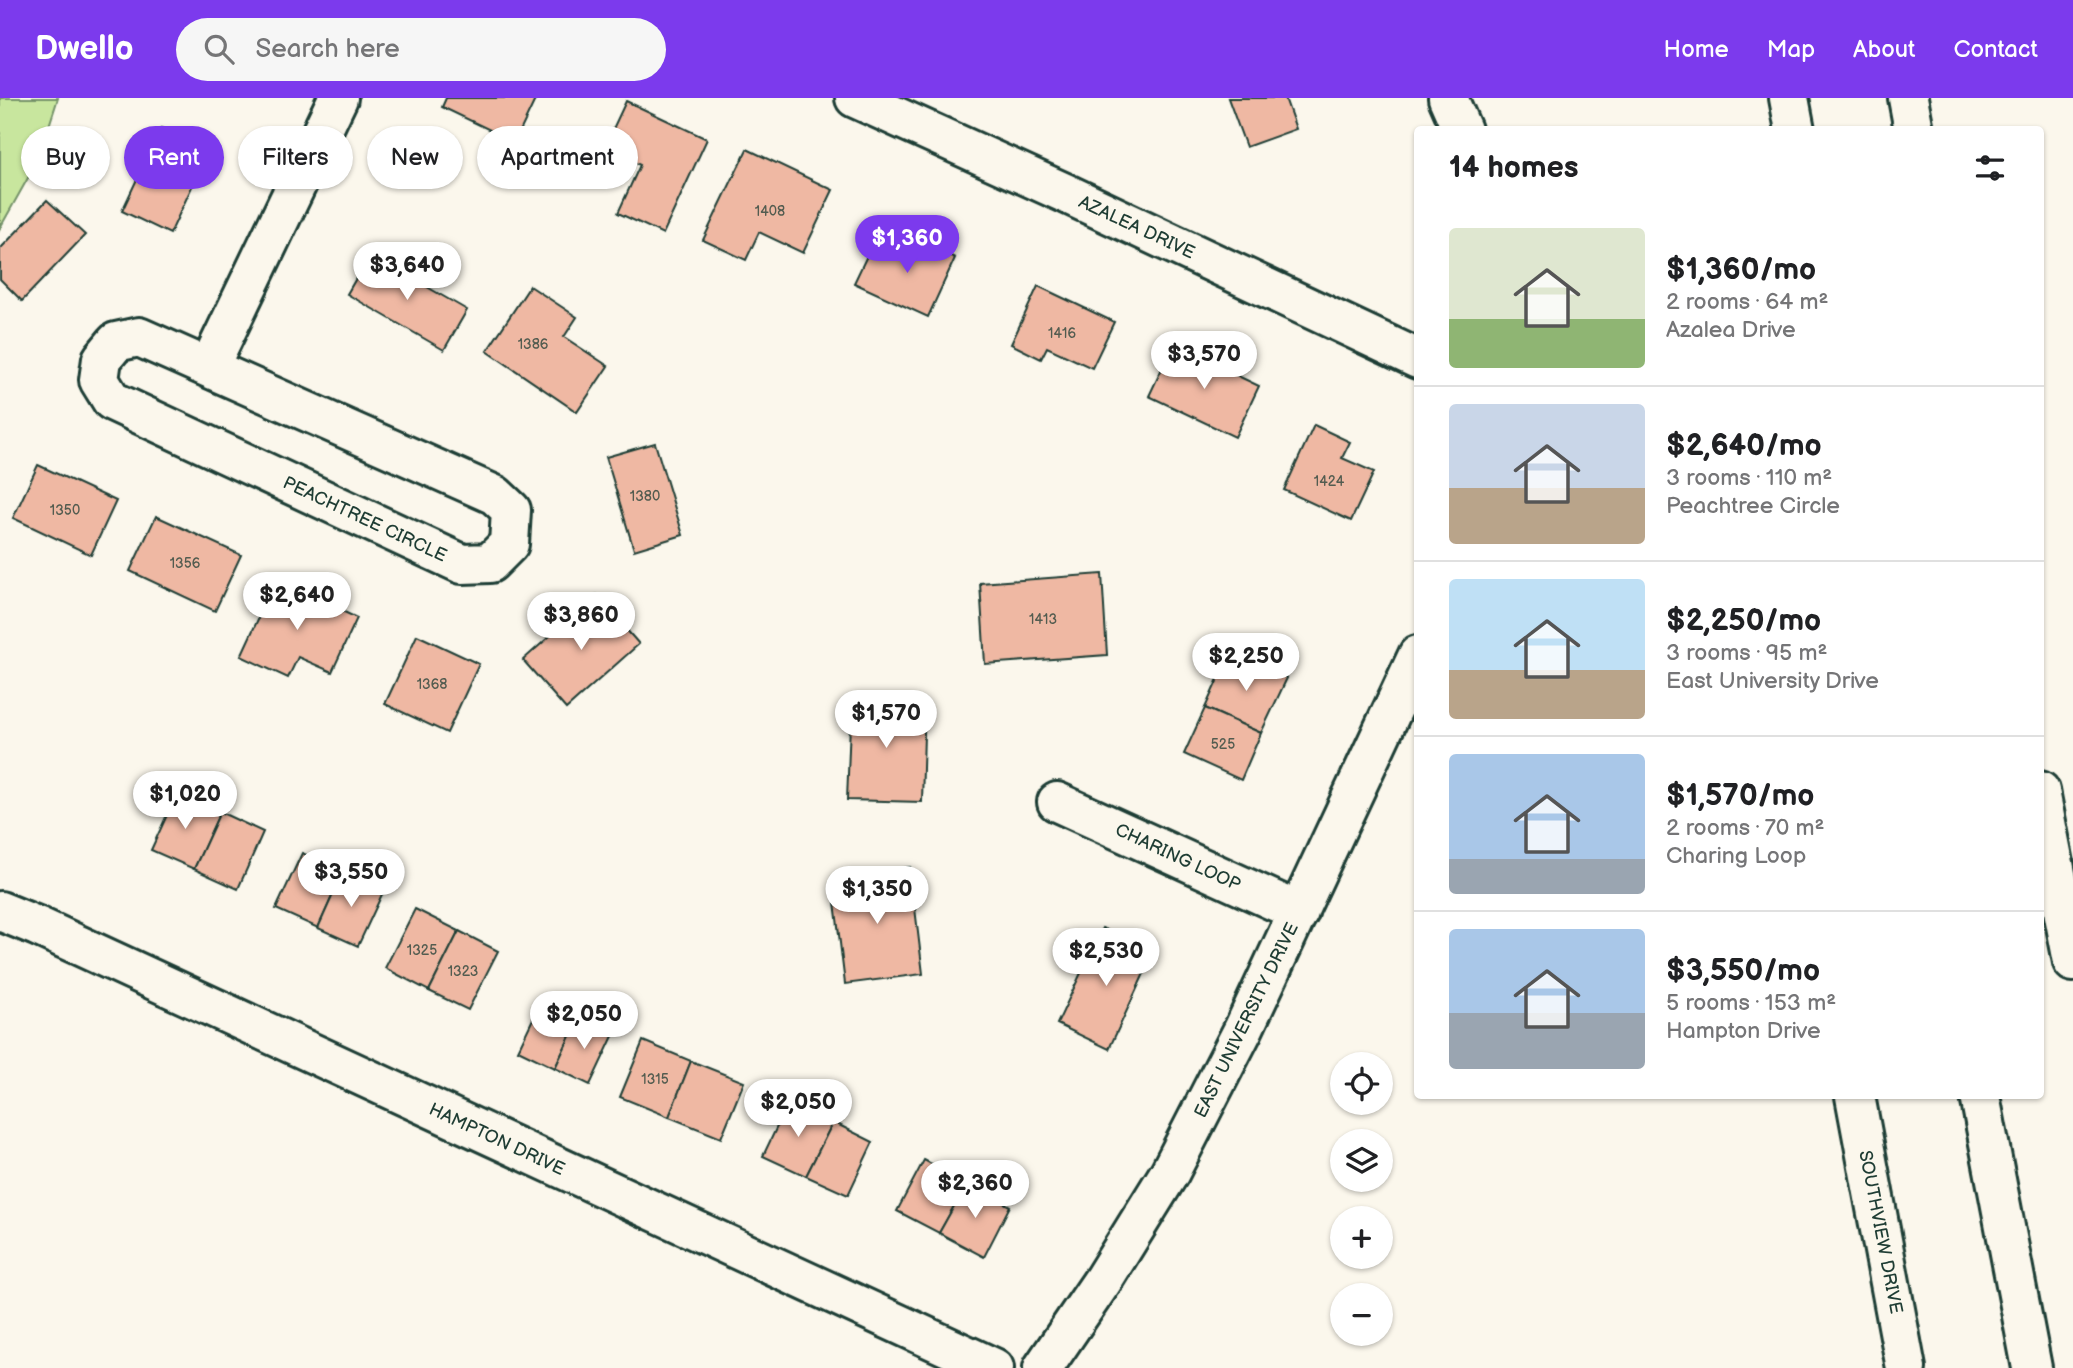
<!DOCTYPE html>
<html lang="en">
<head>
<meta charset="utf-8">
<style>
	:root { --surface:#fff; --page:#f6f6f6; --text:#202124; --muted:#757577; --line:#e0e0e0; --accent:#7c3aed }
	body { margin:0; font-family:"Balsamiq Sans",sans-serif; background:var(--page); color:var(--text); height:100vh; display:flex; flex-direction:column; font-size:26px; white-space:nowrap }
	* { box-sizing:border-box; margin:0 }
	p { font-size:23px; color:var(--muted) }
	.icon { flex:none; width:38px; height:38px; fill:none; stroke:currentColor; stroke-width:2; stroke-linecap:round; stroke-linejoin:round }
	.map { position:relative; flex:1; overflow:hidden }
	.drawer { position:absolute; left:1414px; top:28px; width:630px; height:973px; display:flex; flex-direction:column; background:var(--surface); border-radius:7px; box-shadow:0 2px 5px #0004 }
	.drawer>* { flex:none }
	.top-card { position:absolute; left:21px; top:28px; width:665px; height:63px; display:flex; gap:14px }
	.tools { position:absolute; left:1330px; top:954px; display:grid; gap:14px }
	.tools a { display:grid; place-items:center; width:63px; height:63px; border-radius:50%; background:var(--surface); box-shadow:0 2px 5px #0004; font-size:35px }
	.price { position:absolute; translate:-50% -60px; padding:0 16px; border-radius:24px; background:#fff; color:#222; font-size:23px; line-height:46px; filter:drop-shadow(0 2px 4px #0008) }
	.price::after { content:''; position:absolute; left:50%; top:42px; width:21px; height:16px; margin-left:-10px; background:inherit; clip-path:polygon(0 0,100% 0,50% 100%) }
	.price.on { background:var(--accent); color:#fff }
	ul { padding:0; list-style:none }
	li { display:flex; align-items:center; gap:21px; height:175px; padding:0 35px }
	li+li { border-top:2px solid var(--line) }
	li span { display:grid; place-items:center; flex:none; width:196px; height:140px; border-radius:7px; color:#555 }
	li>.icon { margin-inline-start:auto }
	span .icon { width:84px; height:84px; fill:#fffc; stroke-width:1 }
	li b { font-size:30px }
	h2 { display:flex; justify-content:space-between; align-items:center; height:84px; padding:0 35px; font-size:30px }
	.pill { padding:0 24px; border-radius:32px; background:var(--surface); box-shadow:0 2px 5px #0004; font-size:24px; line-height:63px }
	.pill.on { background:var(--accent); color:#fff }
	header { display:flex; align-items:center; gap:42px; box-sizing:border-box; height:98px; padding:0 35px; background:var(--accent); color:#fff }
	header strong { font-size:33px }
	nav { display:flex; gap:38px; margin-inline-start:auto; font-size:24px }
	.search { width:490px; height:63px; background:var(--page); display:flex; align-items:center; gap:18px; box-sizing:border-box; padding:0 24px; border-radius:38px; color:var(--muted); font-size:26px }
	.map>svg:first-child { display:block }
</style>
</head>
<body>
<header>
<strong>Dwello</strong>
<div class="search"><svg class="icon" aria-label="search" viewBox="0 0 24 24"><circle cx="10" cy="10" r="6"/><path d="M15 15l6 6"/></svg>Search here</div>
<nav><a>Home</a><a>Map</a><a>About</a><a>Contact</a></nav>
</header>
<div class="map">
<svg width="2073" height="1270" viewBox="0 0 2073 1270">
	<rect width="100%" height="100%" fill="#fbf7ec"/>
	<filter id="ink" filterUnits="userSpaceOnUse"><feTurbulence type="fractalNoise" baseFrequency=".0143" numOctaves="2"/><feDisplacementMap in="SourceGraphic" scale="14" xChannelSelector="R" yChannelSelector="G"/><feConvolveMatrix kernelMatrix="1 2 1 2 8 2 1 2 1" color-interpolation-filters="sRGB"/></filter>
	<g filter="url(#ink)">
		<path fill="#c8e69e" stroke="#749269" stroke-width="2" d="M0 0H58L38 62 0 130Z"/>
		<g fill="#efb8a3" stroke="#1f3d34" stroke-width="2">
			<path d="M446 0H536L515 44 442 9Z"/>
			<path d="M1228 0H1285L1296 31 1246 49Z"/>
			<path d="M626 3 707 41 663 136 618 115 640 67 604 50Z"/>
			<path d="M161 30 209 52 170 136 122 113Z"/>
			<path d="M747 51 833 92 803 155 759 134 746 162 703 142Z"/>
			<path d="M47 102 85 137 22 203 0 181V151Z"/>
			<path d="M911 139 955 160 928 219 854 185 873 145 902 158Z"/>
			<path d="M370 156 467 212 444 252 347 196Z"/>
			<path d="M530 188 577 219 564 239 608 268 577 314 487 253Z"/>
			<path d="M1038 188 1114 224 1092 270 1047 249 1041 261 1011 246Z"/>
			<path d="M1173 247 1259 288 1235 339 1149 298Z"/>
			<path d="M1314 327 1350 344 1342 360 1374 374 1351 423 1284 392Z"/>
			<path d="M655 345 683 437 634 452 606 359Z"/>
			<path d="M38 367 116 403 91 457 13 420Z"/>
			<path d="M156 418 241 457 215 513 130 473Z"/>
			<path d="M1102 476 1107 557 985 566 980 485Z"/>
			<path d="M276 482 357 520 332 574 298 559 288 580 241 558Z"/>
			<path d="M596 497 639 546 566 611 523 562Z"/>
			<path d="M417 537 479 566 447 635 385 606Z"/>
			<path d="M1230 554 1287 580 1261 635 1205 610Z"/>
			<path d="M851 600 925 602 922 704 847 702Z"/>
			<path d="M1205 610 1261 635 1241 682 1184 656Z"/>
			<path d="M177 695 220 714 194 771 151 752Z"/>
			<path d="M220 714 263 734 238 791 194 771Z"/>
			<path d="M302 755 343 774 318 830 276 811Z"/>
			<path d="M910 769 923 876 845 886 832 779Z"/>
			<path d="M343 774 384 792 358 848 318 830Z"/>
			<path d="M415 811 459 833 429 893 385 870Z"/>
			<path d="M1102 830 1154 854 1109 951 1057 926Z"/>
			<path d="M459 833 498 853 468 912 429 893Z"/>
			<path d="M542 902 579 919 555 970 518 952Z"/>
			<path d="M579 919 614 936 590 987 555 970Z"/>
			<path d="M643 943 691 963 669 1019 620 999Z"/>
			<path d="M691 963 744 984 721 1040 669 1019Z"/>
			<path d="M789 1003 833 1024 806 1078 763 1058Z"/>
			<path d="M833 1024 873 1044 848 1097 806 1078Z"/>
			<path d="M924 1062 967 1085 939 1135 897 1113Z"/>
			<path d="M967 1085 1010 1108 984 1159 939 1135Z"/>
		</g>
		<g fill="none" stroke-linecap="round" stroke-linejoin="round">
			<g stroke="#1f3d34" stroke-width="44">
				<g id="minor">
					<path d="M855 0 1065 95 1418 261"/>
					<path d="M139 239 495 397 511 412 509 446 490 465 462 466 112 303 99 282 102 261 116 244Z"/>
					<path d="M209 269 338 0"/>
					<path d="M1057 704 1299 814"/>
					<path d="M0 813 37 828 994 1270"/>
					<path d="M1855 998 1906 1270"/>
				</g>
			</g>
			<g stroke="#1f3d34" stroke-width="44">
				<g id="secondary">
					<path d="M1448 0 1462 32"/>
					<path d="M1043 1270 1103 1182 1170 1074 1243 932 1418 557"/>
				</g>
			</g>
			<g stroke="#1f3d34" stroke-width="44">
				<g id="motorway">
					<path d="M1789 0 1795 32"/>
					<path d="M1908 0 1914 32"/>
					<path d="M2040 693 2073 864"/>
					<path d="M1980 998 2032 1270"/>
				</g>
			</g>
			<use href="#minor" stroke="#fbf7ec" stroke-width="38"/>
			<use href="#secondary" stroke="#fbf7ec" stroke-width="38"/>
			<use href="#motorway" stroke="#fbf7ec" stroke-width="38"/>
		</g>
	</g>
	<g text-anchor="middle" stroke-width="6" stroke-linejoin="round" paint-order="stroke">
		<g font-size="14" fill="#535c50">
			<text x="770" y="118">1408</text>
			<text x="1062" y="240">1416</text>
			<text x="533" y="251">1386</text>
			<text x="1329" y="388">1424</text>
			<text x="645" y="403">1380</text>
			<text x="65" y="417">1350</text>
			<text x="185" y="470">1356</text>
			<text x="1043" y="526">1413</text>
			<text x="432" y="591">1368</text>
			<text x="1223" y="651">525</text>
			<text x="422" y="857">1325</text>
			<text x="463" y="878">1323</text>
			<text x="655" y="986">1315</text>
		</g>
		<g font-size="18" fill="#1f3d34" stroke="#fbf7ec">
			<text transform="translate(1137 129) rotate(25)" y="6">AZALEA DRIVE</text>
			<text transform="translate(365 421) rotate(25)" y="6">PEACHTREE CIRCLE</text>
			<text transform="translate(1178 759) rotate(25)" y="6">CHARING LOOP</text>
			<text transform="translate(1246 922) rotate(-64)" y="6">EAST UNIVERSITY DRIVE</text>
			<text transform="translate(497 1041) rotate(25)" y="6">HAMPTON DRIVE</text>
			<text transform="translate(1881 1134) rotate(79)" y="6">SOUTHVIEW DRIVE</text>
		</g>
	</g>
</svg>
<div class="tools">
<a><svg class="icon" aria-label="locate" viewBox="0 0 24 24"><circle cx="12" cy="12" r="6"/><path d="M12 2v4M12 18v4M2 12h4M18 12h4"/></svg></a>
<a><svg class="icon" aria-label="layers" viewBox="0 0 24 24"><path d="M12 4l9 5-9 5-9-5zM3 14l9 5 9-5"/></svg></a>
<a>+</a>
<a>−</a>
</div>
<b class="price on" style="left:907px;top:177px">$1,360</b>
<b class="price" style="left:407px;top:204px">$3,640</b>
<b class="price" style="left:1204px;top:293px">$3,570</b>
<b class="price" style="left:297px;top:534px">$2,640</b>
<b class="price" style="left:581px;top:554px">$3,860</b>
<b class="price" style="left:1246px;top:595px">$2,250</b>
<b class="price" style="left:886px;top:652px">$1,570</b>
<b class="price" style="left:185px;top:733px">$1,020</b>
<b class="price" style="left:351px;top:811px">$3,550</b>
<b class="price" style="left:877px;top:828px">$1,350</b>
<b class="price" style="left:1106px;top:890px">$2,530</b>
<b class="price" style="left:584px;top:953px">$2,050</b>
<b class="price" style="left:798px;top:1041px">$2,050</b>
<b class="price" style="left:975px;top:1122px">$2,360</b>
<div class="top-card">
<a class="pill">Buy</a>
<a class="pill on">Rent</a>
<a class="pill">Filters</a>
<a class="pill">New</a>
<a class="pill">Apartment</a>
</div>
<section class="drawer">
<h2>14 homes<svg class="icon" aria-label="filters" viewBox="0 0 24 24"><path d="M4 7h16M4 17h16"/><circle cx="9" cy="7" r="2"/><circle cx="15" cy="17" r="2"/></svg></h2>
<ul>
<li><span style="background:linear-gradient(#dfe7d0 65%,#8fb573 0)"><svg class="icon" aria-label="home" viewBox="0 0 24 24"><path d="M3 11l9-7 9 7M6 9v11h12V9"/></svg></span><div><b>$1,360/mo</b><p>2 rooms · 64 m²</p><p>Azalea Drive</p></div></li>
<li><span style="background:linear-gradient(#c9d6e8 60%,#b9a48a 0)"><svg class="icon" aria-label="home" viewBox="0 0 24 24"><path d="M3 11l9-7 9 7M6 9v11h12V9"/></svg></span><div><b>$2,640/mo</b><p>3 rooms · 110 m²</p><p>Peachtree Circle</p></div></li>
<li><span style="background:linear-gradient(#bfe0f5 65%,#b9a48a 0)"><svg class="icon" aria-label="home" viewBox="0 0 24 24"><path d="M3 11l9-7 9 7M6 9v11h12V9"/></svg></span><div><b>$2,250/mo</b><p>3 rooms · 95 m²</p><p>East University Drive</p></div></li>
<li><span style="background:linear-gradient(#a9c7e8 75%,#9aa5b1 0)"><svg class="icon" aria-label="home" viewBox="0 0 24 24"><path d="M3 11l9-7 9 7M6 9v11h12V9"/></svg></span><div><b>$1,570/mo</b><p>2 rooms · 70 m²</p><p>Charing Loop</p></div></li>
<li><span style="background:linear-gradient(#a9c7e8 60%,#9aa5b1 0)"><svg class="icon" aria-label="home" viewBox="0 0 24 24"><path d="M3 11l9-7 9 7M6 9v11h12V9"/></svg></span><div><b>$3,550/mo</b><p>5 rooms · 153 m²</p><p>Hampton Drive</p></div></li>
</ul>
</section>
</div>
</body>
</html>
